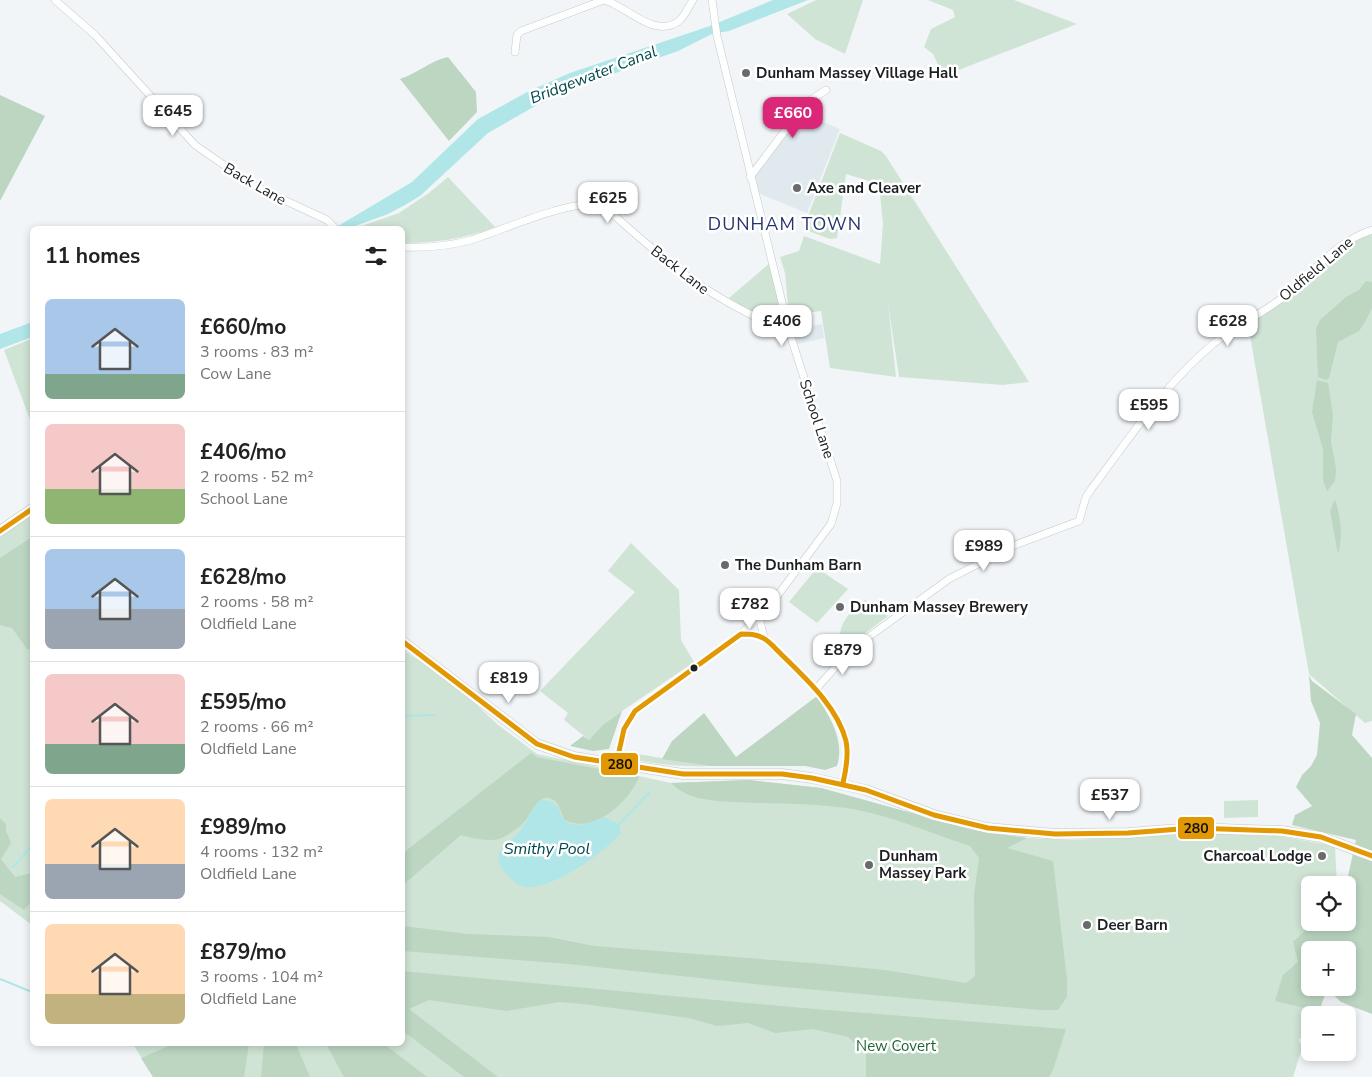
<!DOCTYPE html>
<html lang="en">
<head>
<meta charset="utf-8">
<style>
	:root { --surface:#fff; --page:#f6f6f6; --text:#222; --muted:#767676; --line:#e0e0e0; --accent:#db2777 }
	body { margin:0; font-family:"Nunito Sans",sans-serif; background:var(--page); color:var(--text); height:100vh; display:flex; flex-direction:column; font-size:19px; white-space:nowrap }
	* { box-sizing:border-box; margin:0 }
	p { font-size:16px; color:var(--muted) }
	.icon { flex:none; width:28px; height:28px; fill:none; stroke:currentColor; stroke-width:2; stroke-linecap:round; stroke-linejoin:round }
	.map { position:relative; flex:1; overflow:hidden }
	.sheet { position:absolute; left:30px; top:226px; width:375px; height:820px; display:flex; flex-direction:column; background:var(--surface); border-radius:8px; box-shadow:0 2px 8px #0003 }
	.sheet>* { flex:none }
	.tools { position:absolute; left:1301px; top:876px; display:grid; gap:10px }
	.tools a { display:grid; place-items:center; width:55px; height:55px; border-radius:8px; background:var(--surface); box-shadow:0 2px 8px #0003; font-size:25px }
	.price { position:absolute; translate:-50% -42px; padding:0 11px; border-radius:10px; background:#fff; color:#222; font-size:16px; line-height:32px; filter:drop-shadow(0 1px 2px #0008) }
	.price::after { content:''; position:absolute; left:50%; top:30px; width:15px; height:11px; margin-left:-8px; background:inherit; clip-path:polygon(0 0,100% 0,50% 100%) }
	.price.active { background:var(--accent); color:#fff }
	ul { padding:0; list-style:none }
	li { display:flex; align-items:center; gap:15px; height:125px; padding:0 15px }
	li+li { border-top:1px solid var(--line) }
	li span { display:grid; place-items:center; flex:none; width:140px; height:100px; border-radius:8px; color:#555 }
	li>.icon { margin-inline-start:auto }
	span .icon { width:60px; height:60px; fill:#fffc; stroke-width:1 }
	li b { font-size:21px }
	h2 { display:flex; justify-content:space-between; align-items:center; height:60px; padding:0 15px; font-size:21px }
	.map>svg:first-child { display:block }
</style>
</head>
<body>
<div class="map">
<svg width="1372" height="1077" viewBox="0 0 1372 1077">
	<rect width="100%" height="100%" fill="#f2f5f8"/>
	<g fill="#e0e9ee">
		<path d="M801 113 840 129 807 213 758 193 753 176Z"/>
		<path d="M822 324 824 338 794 345 790 329Z"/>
	</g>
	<g fill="#cfe4d5">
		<path d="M816 0H863L845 54 815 39 787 14Z"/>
		<path d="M928 0H1014L1077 24 943 76 933 54 924 47 931 29 955 17 953 10Z"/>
		<path d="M840 133 881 151 886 156 1029 382 1003 385 899 377 888 303 896 377 830 368 821 311 789 315 785 273 780 257 799 251 804 236 880 264 883 224 879 184 846 174 837 238 830 239 803 229Z"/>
		<path d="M448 177 495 227C464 239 436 243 403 243L402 229H353L399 213 429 193Z"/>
		<path d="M1372 232V721L1365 723 1309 674 1248 324C1282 296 1331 247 1372 232Z"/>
		<path d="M770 263 782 319C763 323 744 307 729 298Z"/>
		<path d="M31 339 32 343V425L4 350Z"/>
		<path d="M32 515V925L0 901V537Z"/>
		<path d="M631 543 679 590 681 640 694 662 612 718 589 740 564 720 568 713 540 691 635 592 608 571Z"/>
		<path d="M817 568 848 589 817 623 789 602Z"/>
		<path d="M865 600 888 616 847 647 841 645C836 624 850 612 865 600Z"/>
		<path d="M403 650 459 688 497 724 537 754 671 783 749 780 821 788 973 830 1027 838 1074 840 1194 833 1278 836 1335 846 1337 885H1310V922L1339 923 1310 950V988H1322L1313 1015H1310L1307 1036 1299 1039 1300 1043 1303 1045 1293 1077H153L133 1044H402Z"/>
		<path d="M625 752 710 766C683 767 656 765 629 758Z"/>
		<path d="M1258 800V817L1224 818V801Z"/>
	</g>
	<g fill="#bcd6c2" fill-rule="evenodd">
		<path d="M448 57 476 92 477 112 449 141 400 79C420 72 428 62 448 57Z"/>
		<path d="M0 95 45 116 0 201Z"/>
		<path d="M1366 281 1372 282V308L1365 322 1359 331 1338 342 1329 378 1326 380 1318 377 1316 329 1320 320 1346 297 1359 290Z"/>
		<path d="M1317 380 1328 383 1333 415 1331 441 1336 469 1335 481 1327 491 1323 480V449L1312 412Z"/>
		<path d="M1335 499C1341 518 1343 536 1338 554L1330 511Z"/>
		<path d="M32 537V650L27 649 12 628 0 625V558Z"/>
		<path d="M1309 675 1312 681 1356 714 1352 735 1372 758V1014L1341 1002 1327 989 1320 1009H1309L1275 1001 1283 975 1298 962 1293 942 1312 924 1348 922 1346 885 1356 840 1292 825 1295 815 1312 806 1296 787 1302 775 1311 766 1317 755 1320 723 1311 701ZM1310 950H1348V988H1310Z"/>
		<path d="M817 696C830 718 845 740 837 766L825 770 805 766H710L662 759 672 741 704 713 736 757Z"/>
		<path d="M622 711 609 749 593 751 570 746 583 736 589 740 603 725Z"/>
		<path d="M531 753 537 757 639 777C629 802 593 835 565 820 562 815 560 806 556 802 541 788 532 813 525 821 520 827 506 837 499 839 486 842 473 838 461 835L403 885V853Z"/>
		<path d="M749 780 821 788 973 830 1027 838 1007 848 1053 861 1067 979V997L1058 1010H1040L773 986 569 964 403 951V926L468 934 549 937 594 946 823 964 885 970 966 983 975 976 974 895 979 858 970 846C927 832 884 812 838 807 804 803 769 804 735 802 712 801 688 800 671 783Z"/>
		<path d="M0 818 6 824V831L11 843 1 859 15 877 32 873V901L24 910 0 894Z"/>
		<path d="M402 971 803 1008 1066 1029 1053 1070 1049 1077H866V1054L848 1037 813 1029 775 1033 748 1023 717 1026 689 1018 583 1004 559 1002 507 1011 429 1000 409 1009 498 1077H464L403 1031Z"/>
		<path d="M173 1044H249L244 1077H153L141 1058Z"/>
		<path d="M264 1044H296L310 1077H261Z"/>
		<path d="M326 1044H384L427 1077H344Z"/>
	</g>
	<g fill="#b0e6e8">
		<path d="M773 0H808L729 31 712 34 678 51 576 87 537 105 488 133 420 196 405 205 388 214 347 229H333L412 182 478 119 529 91 570 73 710 26Z"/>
		<path d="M32 322V337L0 349V334Z"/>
		<path d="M542 800C572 799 548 842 604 817L619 824 621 833C605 852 551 891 525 887 519 886 513 881 509 877 502 870 497 862 499 853L521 830 536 804Z"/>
	</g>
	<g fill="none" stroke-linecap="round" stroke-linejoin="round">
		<g stroke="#b0e6e8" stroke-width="2">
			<path d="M402 716 434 715"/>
			<path d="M619 824 650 792"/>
			<path d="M13 867 32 846"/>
			<path d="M0 979 32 992"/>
		</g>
		<g stroke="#c7c9cb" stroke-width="8">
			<g id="street">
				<path d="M55 0 95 35 195 145 254 186 327 220 336 229"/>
				<path d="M515 52 517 35 521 31 604 0C626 5 655 41 680 20 685 15 689 6 693 0"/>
				<path d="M750 177 806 103 826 90"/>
				<path d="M402 247C426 248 449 246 471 240 500 231 565 202 592 205 601 206 609 212 616 217 672 267 717 304 789 331"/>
				<path d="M759 616 764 638"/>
				<path d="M741 634H753L764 638C790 663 838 705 846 741 849 755 846 769 843 783"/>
				<path d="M816 689 847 654 863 641 949 579 1015 545 1079 521 1086 497 1092 488C1130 438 1164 385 1212 345 1233 327 1260 315 1282 298 1313 274 1334 242 1372 230"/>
				<path d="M616 765 624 729 635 711 741 634 772 603 831 524 837 503V481L789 331 717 36 712 0"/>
			</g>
		</g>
		<g stroke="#c7c9cb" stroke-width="11">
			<g id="secondary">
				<path d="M0 531 32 509"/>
				<path d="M402 641 537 744 574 757 683 774H782L812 778 866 790 934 815 988 828 1055 834 1128 833 1193 828 1282 831 1321 837 1372 856"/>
			</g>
		</g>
		<use href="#street" stroke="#fdfefe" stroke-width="7"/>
		<use href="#secondary" stroke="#f4f5f2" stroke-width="10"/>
		<g stroke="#fff" stroke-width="9">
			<g id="bus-1">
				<path d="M0 531 32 509"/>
				<path d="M402 641 537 744 574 757 683 774H782L812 778 866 790 934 815 988 828 1055 834 1128 833 1193 828 1282 831 1321 837 1372 856"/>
				<path d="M616 765 624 729 635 711 741 634C749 634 756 634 763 638 769 641 775 648 780 653 805 678 837 706 846 741 849 755 846 770 843 783"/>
			</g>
		</g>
		<use href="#bus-1" stroke="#e19803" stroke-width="5"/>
	</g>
	<g fill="#686a6c" stroke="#fff" stroke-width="2">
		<circle cx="746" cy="73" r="5"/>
		<circle cx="797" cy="188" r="5"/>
		<circle cx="725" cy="565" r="5"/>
		<circle cx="840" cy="607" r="5"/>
		<circle cx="1322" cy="856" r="5"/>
		<circle cx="869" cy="865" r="5"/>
		<circle cx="1087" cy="925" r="5"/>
	</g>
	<circle fill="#1d1f21" stroke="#fff" stroke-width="2" cx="694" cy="668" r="4.5"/>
	<g text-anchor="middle" stroke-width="5" stroke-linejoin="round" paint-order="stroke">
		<g font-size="15" font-weight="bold" fill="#1d1f21" stroke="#fff" text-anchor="start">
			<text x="756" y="78">Dunham Massey Village Hall</text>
			<text x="807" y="193">Axe and Cleaver</text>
			<text x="735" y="570">The Dunham Barn</text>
			<text x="850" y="612">Dunham Massey Brewery</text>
			<text x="879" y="861">Dunham<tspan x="879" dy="17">Massey Park</tspan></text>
			<text x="1312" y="861" text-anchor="end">Charcoal Lodge</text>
			<text x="1097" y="930">Deer Barn</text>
		</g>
		<g font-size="15" fill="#1d1f21" stroke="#fff">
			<text transform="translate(255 184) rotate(30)" y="5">Back Lane</text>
			<text transform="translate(1316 269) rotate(-40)" y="5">Oldfield Lane</text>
			<text transform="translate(680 270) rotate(38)" y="5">Back Lane</text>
			<text transform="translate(817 419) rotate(72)" y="5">School Lane</text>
		</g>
		<g font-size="15" fill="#226431" stroke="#fff">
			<text x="896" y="1051">New Covert</text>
		</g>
		<g font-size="16" font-style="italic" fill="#00484b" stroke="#fff">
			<text transform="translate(593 74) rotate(-21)" y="6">Bridgewater Canal</text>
			<text x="547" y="854">Smithy Pool</text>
		</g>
		<g font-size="18" letter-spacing="1" fill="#26346d" stroke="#fff">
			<text x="785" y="230">DUNHAM TOWN</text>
		</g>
	</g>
	<g stroke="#fff" stroke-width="2">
		<rect x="600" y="752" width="39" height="24" rx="5" fill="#e19803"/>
		<rect x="1177" y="816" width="38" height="24" rx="5" fill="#e19803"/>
	</g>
	<g font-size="14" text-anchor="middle" font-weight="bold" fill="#111">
		<text x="620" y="769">280</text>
		<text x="1196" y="833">280</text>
	</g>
</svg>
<div class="tools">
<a><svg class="icon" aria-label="locate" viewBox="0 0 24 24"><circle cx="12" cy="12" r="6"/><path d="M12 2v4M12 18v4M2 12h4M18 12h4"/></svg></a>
<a>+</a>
<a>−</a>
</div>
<b class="price" style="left:173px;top:137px">£645</b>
<b class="price active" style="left:793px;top:139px">£660</b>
<b class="price" style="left:608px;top:224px">£625</b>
<b class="price" style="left:782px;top:347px">£406</b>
<b class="price" style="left:1228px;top:347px">£628</b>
<b class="price" style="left:1149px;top:431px">£595</b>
<b class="price" style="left:984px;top:572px">£989</b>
<b class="price" style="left:750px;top:630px">£782</b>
<b class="price" style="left:843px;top:676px">£879</b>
<b class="price" style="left:509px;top:704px">£819</b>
<b class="price" style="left:1110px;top:821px">£537</b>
<section class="sheet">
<h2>11 homes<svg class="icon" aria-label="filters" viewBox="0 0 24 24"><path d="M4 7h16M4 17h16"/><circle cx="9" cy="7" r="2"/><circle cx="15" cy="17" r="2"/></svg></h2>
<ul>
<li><span style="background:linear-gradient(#a9c7e8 75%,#7fa58c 0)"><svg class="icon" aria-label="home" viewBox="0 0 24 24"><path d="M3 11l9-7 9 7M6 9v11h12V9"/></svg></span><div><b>£660/mo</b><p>3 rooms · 83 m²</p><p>Cow Lane</p></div></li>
<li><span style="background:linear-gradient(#f6c9c9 65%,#8fb573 0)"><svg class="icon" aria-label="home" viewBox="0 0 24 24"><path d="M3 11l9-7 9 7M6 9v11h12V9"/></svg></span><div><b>£406/mo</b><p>2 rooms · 52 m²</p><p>School Lane</p></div></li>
<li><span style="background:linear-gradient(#a9c7e8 60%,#9aa5b1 0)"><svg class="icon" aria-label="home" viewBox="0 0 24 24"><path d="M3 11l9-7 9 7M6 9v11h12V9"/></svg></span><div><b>£628/mo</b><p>2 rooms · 58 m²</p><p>Oldfield Lane</p></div></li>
<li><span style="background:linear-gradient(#f6c9c9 70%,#7fa58c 0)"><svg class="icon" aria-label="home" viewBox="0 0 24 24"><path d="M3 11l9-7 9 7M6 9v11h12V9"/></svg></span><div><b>£595/mo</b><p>2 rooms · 66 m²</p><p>Oldfield Lane</p></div></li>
<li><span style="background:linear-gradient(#ffd9b3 65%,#9aa5b1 0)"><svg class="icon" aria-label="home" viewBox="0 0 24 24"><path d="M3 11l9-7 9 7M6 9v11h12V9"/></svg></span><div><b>£989/mo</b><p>4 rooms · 132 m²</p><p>Oldfield Lane</p></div></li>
<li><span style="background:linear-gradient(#ffd9b3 70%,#c2b280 0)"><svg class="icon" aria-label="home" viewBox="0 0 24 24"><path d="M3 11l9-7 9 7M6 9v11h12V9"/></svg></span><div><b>£879/mo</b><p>3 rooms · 104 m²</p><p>Oldfield Lane</p></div></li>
</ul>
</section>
</div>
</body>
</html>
